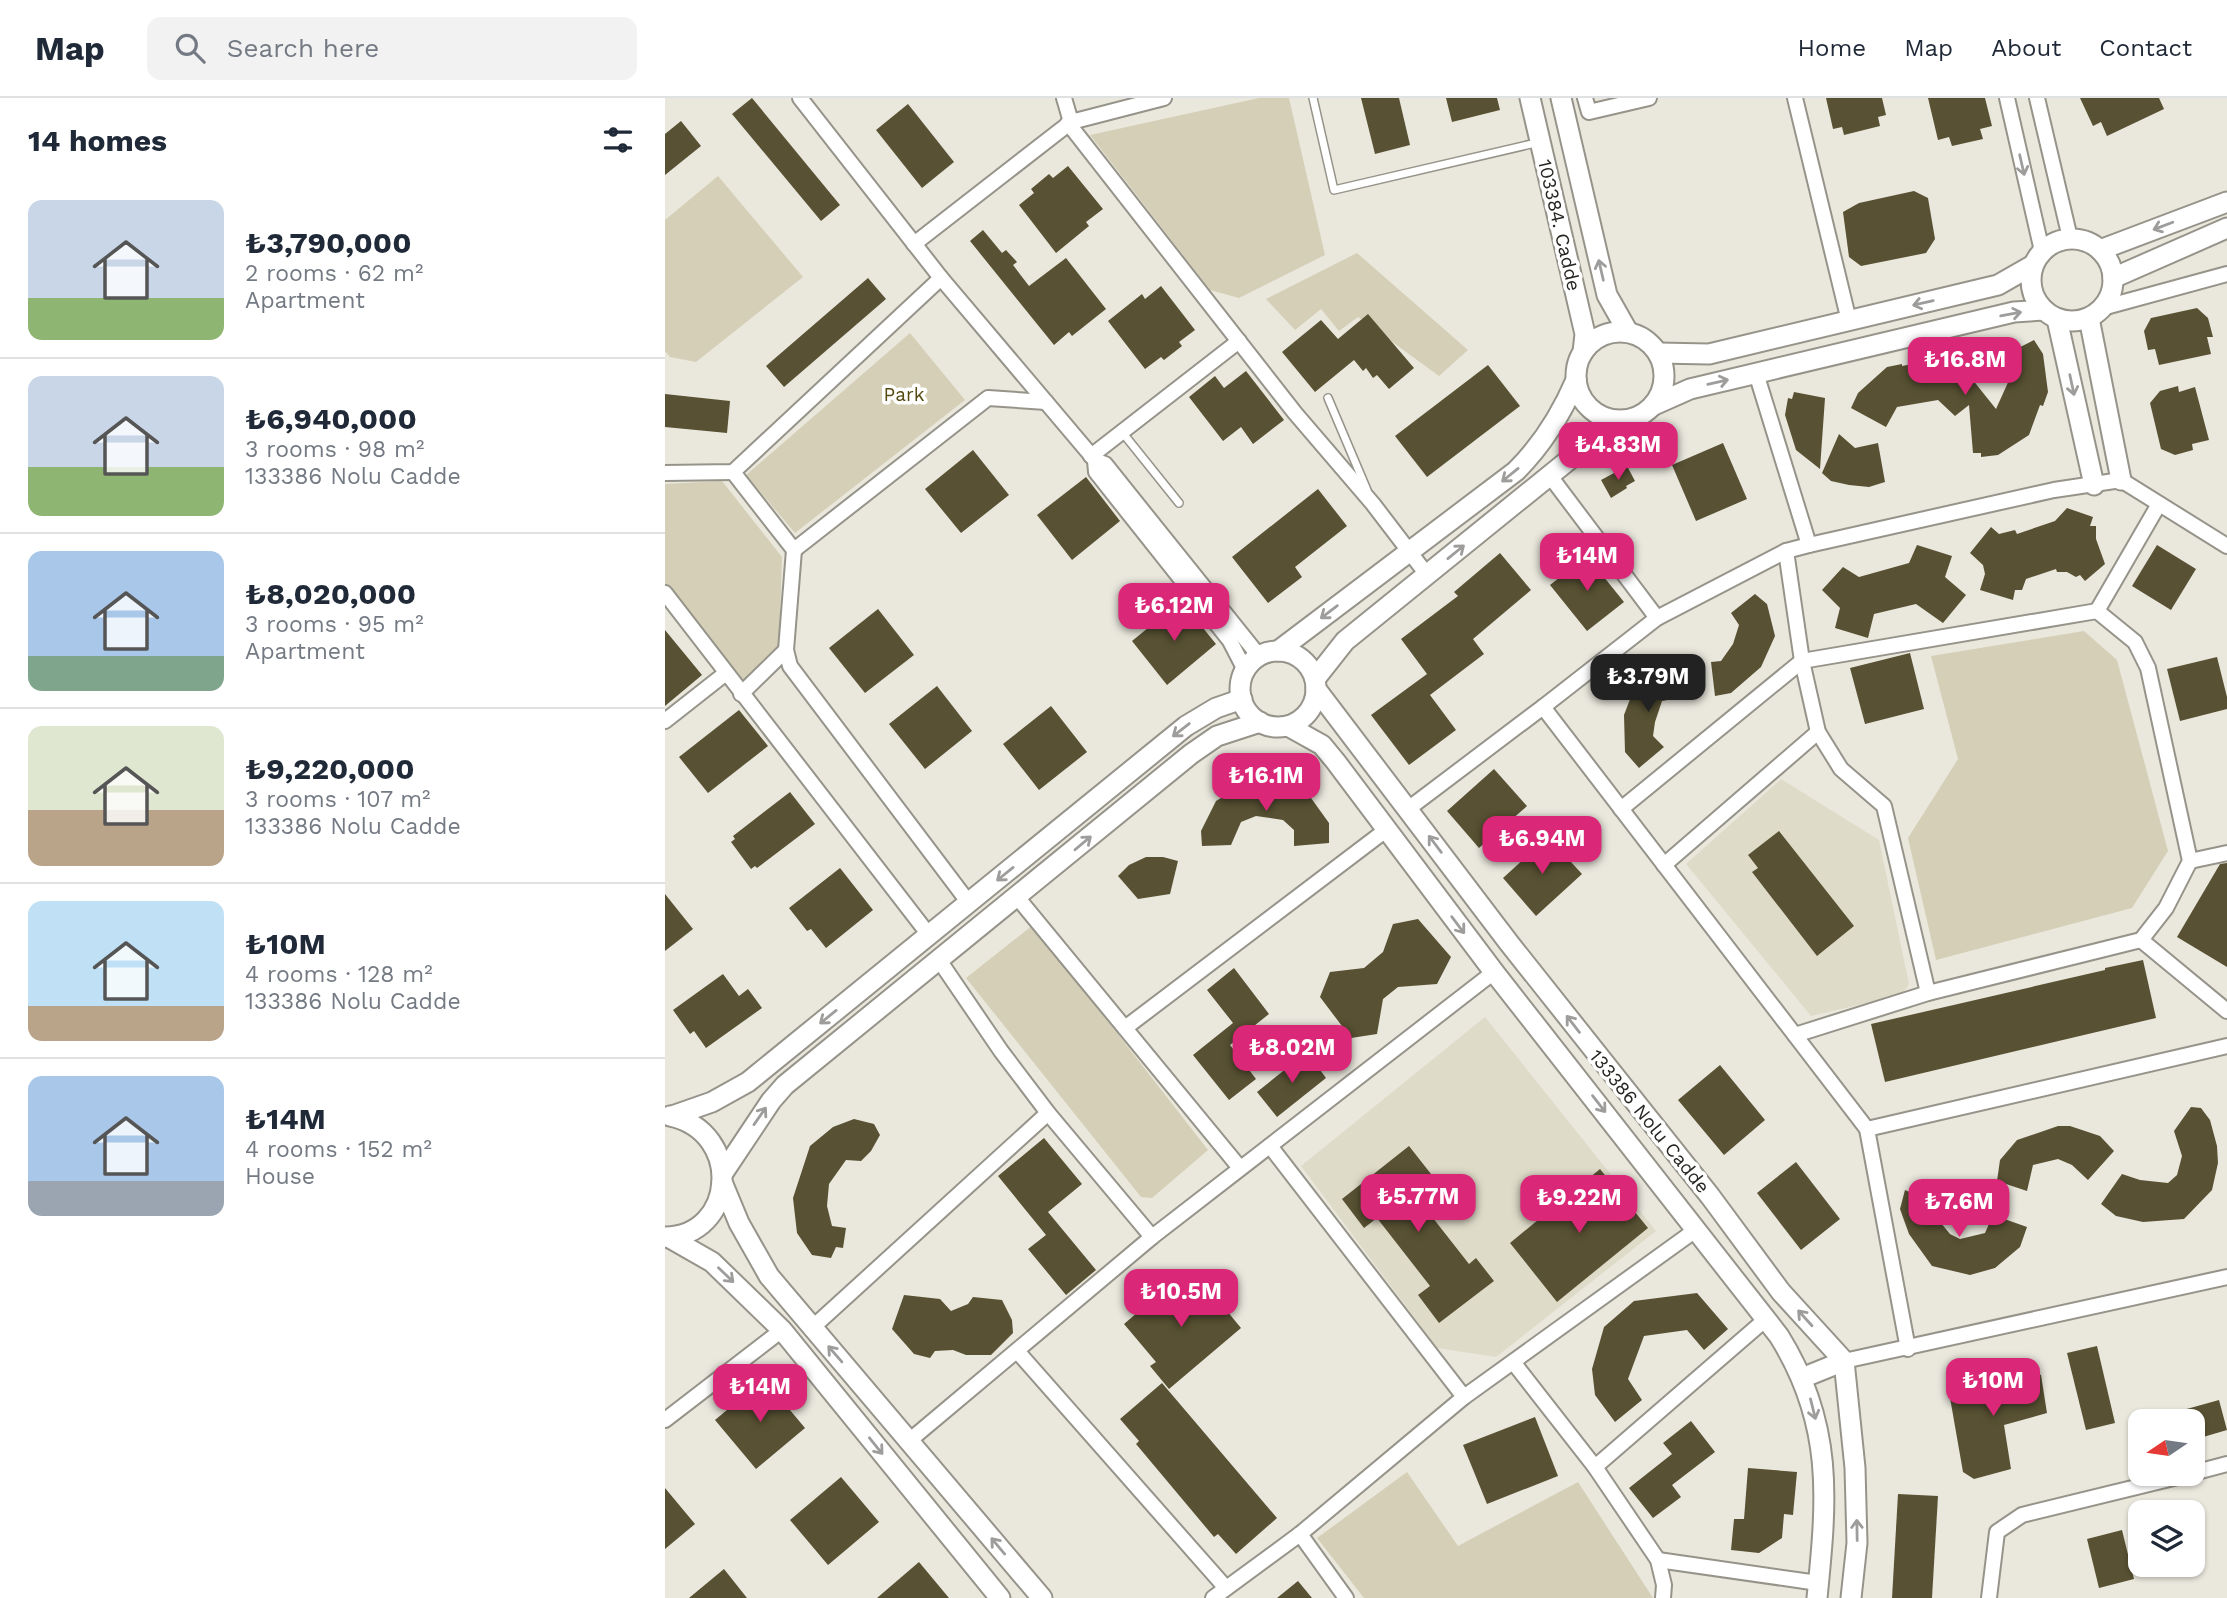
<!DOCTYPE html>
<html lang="en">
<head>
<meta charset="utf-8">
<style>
	:root { --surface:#fff; --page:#f2f2f3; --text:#1f2937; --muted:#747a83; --line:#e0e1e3; --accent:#db2777 }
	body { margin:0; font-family:"Work Sans",sans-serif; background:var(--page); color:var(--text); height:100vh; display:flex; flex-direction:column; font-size:26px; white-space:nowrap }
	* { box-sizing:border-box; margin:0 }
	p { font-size:23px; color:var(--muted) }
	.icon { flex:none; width:38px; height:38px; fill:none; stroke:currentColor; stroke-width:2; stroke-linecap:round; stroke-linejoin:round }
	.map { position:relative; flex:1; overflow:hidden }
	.sheet { display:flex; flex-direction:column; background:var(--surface); width:665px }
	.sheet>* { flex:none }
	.needle { width:46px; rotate:257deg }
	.fabs { position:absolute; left:1463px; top:1311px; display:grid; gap:14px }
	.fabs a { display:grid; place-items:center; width:77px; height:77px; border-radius:14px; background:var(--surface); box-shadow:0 2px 5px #0004; font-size:35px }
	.price { position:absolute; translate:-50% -60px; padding:0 16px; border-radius:14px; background:var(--accent); color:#fff; font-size:23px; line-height:46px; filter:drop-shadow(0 2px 4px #0008) }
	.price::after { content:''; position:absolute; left:50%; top:42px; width:21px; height:16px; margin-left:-10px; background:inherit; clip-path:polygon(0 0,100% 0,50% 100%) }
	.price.on { background:#222; color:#fff }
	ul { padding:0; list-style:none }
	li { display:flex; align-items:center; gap:21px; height:175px; padding:0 28px }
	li+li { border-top:2px solid var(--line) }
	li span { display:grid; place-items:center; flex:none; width:196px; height:140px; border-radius:14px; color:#555 }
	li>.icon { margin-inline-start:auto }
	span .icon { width:84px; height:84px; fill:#fffc; stroke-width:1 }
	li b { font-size:30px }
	h2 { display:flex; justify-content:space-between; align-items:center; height:84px; padding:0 28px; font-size:30px }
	header { display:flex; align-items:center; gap:42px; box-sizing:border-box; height:98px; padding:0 35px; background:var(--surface); border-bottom:2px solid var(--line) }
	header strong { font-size:33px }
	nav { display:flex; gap:38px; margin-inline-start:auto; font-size:24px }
	.search { width:490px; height:63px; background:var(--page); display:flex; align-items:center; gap:18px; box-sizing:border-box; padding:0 24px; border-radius:14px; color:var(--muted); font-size:26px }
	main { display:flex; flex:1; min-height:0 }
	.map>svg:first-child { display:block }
</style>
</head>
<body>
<header>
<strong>Map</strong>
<div class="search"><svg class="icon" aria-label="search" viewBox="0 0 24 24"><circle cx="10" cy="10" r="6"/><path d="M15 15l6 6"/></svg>Search here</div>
<nav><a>Home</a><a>Map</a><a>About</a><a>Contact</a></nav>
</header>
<main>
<section class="sheet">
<h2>14 homes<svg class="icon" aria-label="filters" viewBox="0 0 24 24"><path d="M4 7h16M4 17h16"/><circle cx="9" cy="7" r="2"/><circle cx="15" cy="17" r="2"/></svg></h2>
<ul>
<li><span style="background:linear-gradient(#c9d6e8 70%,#8fb573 0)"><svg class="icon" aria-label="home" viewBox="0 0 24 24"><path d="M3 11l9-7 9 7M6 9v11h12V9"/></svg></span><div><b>₺3,790,000</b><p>2 rooms · 62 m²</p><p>Apartment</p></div></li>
<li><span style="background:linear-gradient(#c9d6e8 65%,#8fb573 0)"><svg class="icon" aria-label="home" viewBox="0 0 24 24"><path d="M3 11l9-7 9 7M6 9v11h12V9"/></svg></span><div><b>₺6,940,000</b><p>3 rooms · 98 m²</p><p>133386 Nolu Cadde</p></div></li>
<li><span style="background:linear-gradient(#a9c7e8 75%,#7fa58c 0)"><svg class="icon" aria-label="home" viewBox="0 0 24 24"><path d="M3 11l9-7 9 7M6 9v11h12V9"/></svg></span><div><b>₺8,020,000</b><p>3 rooms · 95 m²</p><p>Apartment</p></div></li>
<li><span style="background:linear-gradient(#dfe7d0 60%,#b9a48a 0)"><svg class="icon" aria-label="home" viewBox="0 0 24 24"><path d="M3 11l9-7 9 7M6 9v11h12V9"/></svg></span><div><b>₺9,220,000</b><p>3 rooms · 107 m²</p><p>133386 Nolu Cadde</p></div></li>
<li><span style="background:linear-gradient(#bfe0f5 75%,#b9a48a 0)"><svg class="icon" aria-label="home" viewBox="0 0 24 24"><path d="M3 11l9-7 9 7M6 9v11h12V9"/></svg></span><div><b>₺10M</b><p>4 rooms · 128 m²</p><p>133386 Nolu Cadde</p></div></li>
<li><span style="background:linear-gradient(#a9c7e8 75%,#9aa5b1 0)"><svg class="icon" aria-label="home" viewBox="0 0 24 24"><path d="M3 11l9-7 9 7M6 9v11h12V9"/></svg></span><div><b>₺14M</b><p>4 rooms · 152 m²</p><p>House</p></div></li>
</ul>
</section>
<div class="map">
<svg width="1562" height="1500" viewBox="0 0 1562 1500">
	<rect width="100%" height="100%" fill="#eae8dd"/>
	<g fill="#dfdbc9">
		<path d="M1116 681 1214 742 1244 886 1236 897 1146 918 1021 766Z"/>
		<path d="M820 919 991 1133 831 1259 772 1250 636 1068Z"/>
	</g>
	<g fill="#d4cfb6">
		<path d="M594 0H624L660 157 574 200 545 192 425 37Z"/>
		<path d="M53 78 138 179 31 264 5 259 0 253V122Z"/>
		<path d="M692 155 803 252 774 278 693 219 674 233 656 211 630 232 601 201Z"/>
		<path d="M245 235 300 302 130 435 81 377Z"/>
		<path d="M57 383 117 459 114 547 76 584 0 488V386Z"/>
		<path d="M1419 533 1452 562 1503 753 1467 810 1271 862 1243 740 1293 661 1266 558Z"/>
		<path d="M368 827 543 1052 487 1100 476 1099 301 880Z"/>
		<path d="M742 1374 793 1448 913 1384 988 1500H699L652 1440Z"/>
	</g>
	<g fill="#585133">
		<path d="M87 0 175 107 156 123 67 16Z"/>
		<path d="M696 0H734L745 47 710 56Z"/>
		<path d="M781 0H832L835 12 787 24Z"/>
		<path d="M1161 0H1217L1221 17 1213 19 1215 28 1179 37 1177 29 1168 31Z"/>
		<path d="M1263 0H1320L1327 28 1315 31 1318 41 1287 48 1284 39 1273 42Z"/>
		<path d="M1415 0H1494L1499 11 1442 38 1436 24 1428 28Z"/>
		<path d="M243 6 289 64 257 90 211 32Z"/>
		<path d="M16 23 36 48 0 77V36Z"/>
		<path d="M403 68 438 111 421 124 424 128 391 155 354 107 369 95 366 91 384 76 388 80Z"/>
		<path d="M1249 93 1263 100 1270 141 1261 155 1196 168 1184 159 1178 114 1194 105Z"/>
		<path d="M318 132 337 155 341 152 352 164 348 167 364 188 401 160 441 211 407 238 404 234 389 247 305 143Z"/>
		<path d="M203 180 221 201 119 289 101 268Z"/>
		<path d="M496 188 530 232 514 244 517 248 499 262 496 259 480 271 443 223 477 196 480 201Z"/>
		<path d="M1532 210 1543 220 1548 239H1542L1546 256 1494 267 1490 251 1483 252 1479 233 1486 220Z"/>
		<path d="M703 216 749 270 724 291 712 277 708 280 701 270 698 273 689 262 650 294 617 254 656 222 673 241Z"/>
		<path d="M1369 242 1378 256 1383 294 1378 308 1375 307 1364 337 1333 357 1316 359V355H1308L1304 307 1290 318 1273 302 1232 309 1221 329 1186 310 1193 295 1222 269 1237 266V268L1268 262 1303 276 1331 311 1345 280 1334 260Z"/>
		<path d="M823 267 855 308 762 379 730 338Z"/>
		<path d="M581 273 619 322 588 346 576 329 558 343 524 299 550 278 559 290Z"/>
		<path d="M1513 288 1514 294 1530 289 1544 342 1527 346 1528 352 1510 357 1496 351 1485 305 1495 293Z"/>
		<path d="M1129 294 1160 300 1155 371 1131 352 1120 317 1123 300 1127 301Z"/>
		<path d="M0 296 65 303 62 335 0 329Z"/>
		<path d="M1174 336 1190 350 1213 345 1220 384 1204 389 1184 387 1166 383 1157 375Z"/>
		<path d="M1058 345 1082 401 1031 423 1007 367Z"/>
		<path d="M308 352 344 397 296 435 260 391Z"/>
		<path d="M962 368 970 383 961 388 962 390 946 400 936 382Z"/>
		<path d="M421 379 455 423 407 462 372 417Z"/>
		<path d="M653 391 682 428 630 469 637 479 603 505 567 459Z"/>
		<path d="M1402 410 1428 419 1425 428H1431V441L1440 466 1420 483 1415 477 1411 479 1402 474H1392L1391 471 1361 481 1357 492H1350L1348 502 1315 492 1320 476 1318 467 1305 455 1326 429 1334 436 1350 432 1352 436 1390 423Z"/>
		<path d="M1252 447 1287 458 1280 479 1301 497 1278 525 1251 506 1209 516 1203 540 1170 530 1175 510 1157 492 1178 469 1194 479 1244 465Z"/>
		<path d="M1492 447 1531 471 1506 512 1467 488Z"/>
		<path d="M835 455 866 492 808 541 819 556 765 597 791 632 744 667 706 617 762 576 736 541 793 498 789 494Z"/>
		<path d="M922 458 959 504 922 533 885 487Z"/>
		<path d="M1090 496 1102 506 1110 538 1096 569 1066 595 1050 598 1046 564 1056 563 1068 546 1074 527 1066 515Z"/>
		<path d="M516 503 551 546 502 587 467 543Z"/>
		<path d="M213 511 249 557 200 595 164 550Z"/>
		<path d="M0 532 37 577 0 608Z"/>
		<path d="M1245 555 1259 611 1200 626 1185 570Z"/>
		<path d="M1552 559 1562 599V611L1515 623 1502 571Z"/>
		<path d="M1012 566 1014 600 997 603 990 624 988 638 999 649 974 670 960 654 959 617 967 596 990 574Z"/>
		<path d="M272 588 307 633 260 671 224 626Z"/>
		<path d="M386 608 422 654 374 692 338 646Z"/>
		<path d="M74 612 103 648 43 695 14 659Z"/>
		<path d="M829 671 862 708 814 750 782 713Z"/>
		<path d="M614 681 646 700 664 725V745L629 748V732L618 722 591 718 576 724 566 747 537 748 536 733 551 703 583 684Z"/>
		<path d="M125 694 150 726 92 770 90 768 86 771 66 744 70 741 68 738Z"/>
		<path d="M1114 733 1189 828 1152 858 1087 774 1093 770 1083 757Z"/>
		<path d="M883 739 917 776 871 818 838 780Z"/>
		<path d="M481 759H498L513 763 505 796 473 801 453 778 464 767Z"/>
		<path d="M1562 765V869L1512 839 1555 766Z"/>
		<path d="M175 770 208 812 161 850 146 831 142 833 124 810Z"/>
		<path d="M0 796 28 831 0 853Z"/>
		<path d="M753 821 786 859 772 886 733 889 718 901 712 936 686 940 655 899 665 874 699 870 718 854 728 826Z"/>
		<path d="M1478 862 1491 920 1220 984 1206 926 1440 872V870Z"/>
		<path d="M569 870 604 916 565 947 591 981 564 1002 528 957 568 925 542 892Z"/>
		<path d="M58 876 74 898 83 891 97 910 41 950 29 933 25 936 8 912Z"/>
		<path d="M642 954 661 980 612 1019 592 994Z"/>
		<path d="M1055 967 1100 1022 1059 1057 1013 1002Z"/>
		<path d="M1526 1009 1536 1010 1545 1022 1552 1048 1553 1065 1547 1092 1519 1121 1478 1124 1451 1118 1436 1106 1457 1076 1475 1082 1503 1085 1512 1077 1517 1058 1509 1033Z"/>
		<path d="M189 1021 209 1026 215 1037 206 1053 196 1063 181 1062 164 1086 162 1108 167 1128 181 1130 178 1150 171 1149 166 1160 147 1157 132 1135 128 1100 145 1048 168 1029Z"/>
		<path d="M1393 1028H1405L1435 1038 1449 1053 1423 1082 1407 1067 1393 1061 1368 1067 1362 1093 1332 1083 1335 1062 1352 1042Z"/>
		<path d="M379 1040 417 1086 383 1114 431 1172 401 1197 363 1151 381 1137 333 1078Z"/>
		<path d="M744 1048 766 1076 746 1092 804 1166 811 1160 829 1183 774 1225 753 1197 765 1188 712 1120 699 1130 677 1101Z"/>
		<path d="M1131 1064 1175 1121 1136 1152 1092 1095Z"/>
		<path d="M935 1071 983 1130 892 1204 845 1145Z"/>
		<path d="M1240 1092 1274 1107 1271 1119 1285 1136 1295 1141 1320 1135 1328 1117 1362 1129 1355 1149 1330 1170 1305 1177 1267 1168 1244 1136 1235 1111Z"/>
		<path d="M521 1173 552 1211 557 1207 576 1230 504 1291 485 1268 491 1264 459 1226Z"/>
		<path d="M1032 1195 1063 1231 1039 1252 1022 1232 979 1238 963 1281 977 1302 950 1324 930 1297 927 1271 939 1229 969 1203Z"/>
		<path d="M239 1197 275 1201 286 1213 303 1206 308 1199 337 1202 347 1222 348 1235 326 1257H301L288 1252 270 1253 265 1260 249 1256 227 1231Z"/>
		<path d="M1432 1248 1450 1325 1421 1332 1402 1255Z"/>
		<path d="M1366 1272 1376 1277 1382 1315 1339 1327 1346 1371 1309 1381 1298 1374 1284 1294 1293 1286Z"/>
		<path d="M99 1281 140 1330 91 1371 50 1322Z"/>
		<path d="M497 1285 612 1420 571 1456 553 1436 549 1439 471 1346 474 1343 455 1321Z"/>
		<path d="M1554 1302 1562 1332 1528 1342V1323H1494L1493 1319Z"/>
		<path d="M870 1319 893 1378 822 1406 798 1347Z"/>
		<path d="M1026 1323 1050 1354 1007 1387 1016 1399 988 1420 964 1390 1007 1356 998 1345Z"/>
		<path d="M1083 1370 1132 1374 1128 1417 1119 1416 1117 1440 1094 1455 1066 1452 1069 1421H1079Z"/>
		<path d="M176 1379 214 1424 163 1467 125 1422Z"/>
		<path d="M0 1390 30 1426 0 1451Z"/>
		<path d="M1233 1396 1273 1398 1267 1500H1227Z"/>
		<path d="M1457 1432 1469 1481 1434 1490 1422 1441Z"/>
		<path d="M254 1464 284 1500H212Z"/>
		<path d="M59 1471 82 1500H24Z"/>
		<path d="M633 1483 647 1500H612Z"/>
	</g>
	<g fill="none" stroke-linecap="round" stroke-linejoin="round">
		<g stroke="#96948a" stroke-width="10">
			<g id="lane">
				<path d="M648 0 669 92 875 44"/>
				<path d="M663 300 702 392"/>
				<path d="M457 334 514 405"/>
			</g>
		</g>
		<g stroke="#96948a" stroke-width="18">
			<g id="street">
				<path d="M135 0 276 180 430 362 440 366 594 558"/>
				<path d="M399 0 406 24 499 0"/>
				<path d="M920 0 924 14 984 0"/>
				<path d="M1130 0 1184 223"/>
				<path d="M1342 0 1377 153"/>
				<path d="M1372 0 1405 140"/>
				<path d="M403 25 630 315 708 406 763 478"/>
				<path d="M249 146 406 24"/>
				<path d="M1437 210 1562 176"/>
				<path d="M1091 275 1144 447"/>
				<path d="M426 358 574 243"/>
				<path d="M430 362 431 374 565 543 580 572"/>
				<path d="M68 374 129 452 121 552 125 568 304 805"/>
				<path d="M0 375 68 374 276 180"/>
				<path d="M885 378 992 520"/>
				<path d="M129 452 323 300 381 304"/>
				<path d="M1121 453 1137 563 1153 634 1176 671 1219 708 1263 895"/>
				<path d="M0 495 264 837"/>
				<path d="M1432 513 1494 406"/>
				<path d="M76 596 121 552"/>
				<path d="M878 609 992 520 1121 453 1144 447 1389 392 1456 382 1562 448"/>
				<path d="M0 623 61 575"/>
				<path d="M743 711 878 609 1202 1031"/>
				<path d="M956 711 1137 563 1432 513 1470 544 1483 570 1525 763 1501 810 1476 842 1263 895 1130 937"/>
				<path d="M1525 763 1562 755"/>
				<path d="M999 767 1153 634"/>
				<path d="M352 799 575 1070"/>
				<path d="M1476 842 1562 913"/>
				<path d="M460 930 721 732"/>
				<path d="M605 1048 799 1299"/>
				<path d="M487 1139 829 874"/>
				<path d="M147 1230 383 1015"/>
				<path d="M1243 1251 1202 1031 1562 948"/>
				<path d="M352 1253 561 1490"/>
				<path d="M1179 1263 1562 1179"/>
				<path d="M848 1264 930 1369 993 1462 999 1487 998 1500"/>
				<path d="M0 1322 117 1232"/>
				<path d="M244 1343 487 1139 383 1015 336 953 274 862"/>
				<path d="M930 1369 1101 1221"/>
				<path d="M1528 1375 1562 1366"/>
				<path d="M635 1436 681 1500"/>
				<path d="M993 1462 1153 1485"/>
				<path d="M548 1500 635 1436 799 1299 1032 1131"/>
				<path d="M1324 1500 1332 1434 1357 1417 1525 1376"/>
			</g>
		</g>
		<g stroke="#96948a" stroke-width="23">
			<g id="secondary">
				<path d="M865 0 920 236 918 254"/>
				<path d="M896 0 942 197 963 234"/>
				<circle cx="1407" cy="182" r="41"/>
				<path d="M1435 152 1562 104"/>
				<path d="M1448 180 1562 130"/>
				<path d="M1424 220 1456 382"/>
				<path d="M1392 221 1429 387"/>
				<circle cx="955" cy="278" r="44"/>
				<path d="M993 255 1044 256 1333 187 1368 167"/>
				<path d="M989 307 1025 291 1349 214 1379 212"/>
				<path d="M613 553 851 373C878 346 896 317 911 282"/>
				<circle cx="613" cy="591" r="38"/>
				<path d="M650 581 680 543 926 344 956 323"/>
				<path d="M651 591 844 845 1045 1098 1116 1194 1179 1263 1190 1370 1192 1445 1186 1500"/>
				<path d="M623 628 657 647 671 664 829 874 1114 1238C1169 1326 1162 1401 1152 1500"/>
				<path d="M7 1018 47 1004 83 984 521 628 551 610 577 601"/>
				<path d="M58 1075 106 1003 120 987 526 656 552 638 595 624"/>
				<path d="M57 1084 74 1125 104 1178 377 1500"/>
				<path d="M0 1139C71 1138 79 1034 5 1018"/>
				<path d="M5 1140 47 1164 117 1232 335 1500"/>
				<path d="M1137 1280 1179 1263"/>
			</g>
		</g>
		<use href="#lane" stroke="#fff" stroke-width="7"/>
		<use href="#street" stroke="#fff" stroke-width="14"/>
		<use href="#secondary" stroke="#fff" stroke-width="19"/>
	</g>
	<defs><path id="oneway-shaft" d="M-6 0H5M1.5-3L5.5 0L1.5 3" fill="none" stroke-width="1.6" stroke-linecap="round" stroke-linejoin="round" transform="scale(1.75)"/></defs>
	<g stroke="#9e9d9c">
		<use href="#oneway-shaft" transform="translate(1357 67) rotate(77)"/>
		<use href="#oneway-shaft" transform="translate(1498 128) rotate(159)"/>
		<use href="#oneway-shaft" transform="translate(936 172) rotate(-103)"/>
		<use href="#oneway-shaft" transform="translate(1258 205) rotate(167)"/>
		<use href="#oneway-shaft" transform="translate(1346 216) rotate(-10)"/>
		<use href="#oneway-shaft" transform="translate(1053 284) rotate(-13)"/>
		<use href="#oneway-shaft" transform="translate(1407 287) rotate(78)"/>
		<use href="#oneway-shaft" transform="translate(845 377) rotate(141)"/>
		<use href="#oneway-shaft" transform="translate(791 454) rotate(-39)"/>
		<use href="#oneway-shaft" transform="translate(664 514) rotate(143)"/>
		<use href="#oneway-shaft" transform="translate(516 632) rotate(142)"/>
		<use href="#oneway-shaft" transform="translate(418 745) rotate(-40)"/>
		<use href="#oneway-shaft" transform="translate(770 746) rotate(-127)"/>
		<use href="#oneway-shaft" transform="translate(340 776) rotate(141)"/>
		<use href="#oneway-shaft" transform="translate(793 827) rotate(53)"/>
		<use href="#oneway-shaft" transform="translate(163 919) rotate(141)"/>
		<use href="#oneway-shaft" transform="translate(908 926) rotate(-128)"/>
		<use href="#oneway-shaft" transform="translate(934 1006) rotate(52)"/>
		<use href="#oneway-shaft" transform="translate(95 1018) rotate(-55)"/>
		<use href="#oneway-shaft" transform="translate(61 1177) rotate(44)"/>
		<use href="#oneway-shaft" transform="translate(1140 1220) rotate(-132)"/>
		<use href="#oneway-shaft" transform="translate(170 1256) rotate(-131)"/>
		<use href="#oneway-shaft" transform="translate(1148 1311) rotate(76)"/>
		<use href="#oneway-shaft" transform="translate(211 1348) rotate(51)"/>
		<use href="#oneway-shaft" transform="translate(1192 1432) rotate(-91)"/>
		<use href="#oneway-shaft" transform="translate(333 1448) rotate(-130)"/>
	</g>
	<g text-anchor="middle" stroke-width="7" stroke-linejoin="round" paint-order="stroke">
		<g font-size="19" fill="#272622" stroke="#fff">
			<text transform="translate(895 127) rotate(77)" y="7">103384. Cadde</text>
			<text transform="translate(985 1023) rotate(51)" y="7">133386 Nolu Cadde</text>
		</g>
		<g font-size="19" fill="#54490e" stroke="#fff">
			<text x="239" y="303">Park</text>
		</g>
	</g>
</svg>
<div class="fabs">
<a><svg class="needle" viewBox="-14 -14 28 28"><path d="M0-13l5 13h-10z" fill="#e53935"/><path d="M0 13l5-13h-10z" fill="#747a83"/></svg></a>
<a><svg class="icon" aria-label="layers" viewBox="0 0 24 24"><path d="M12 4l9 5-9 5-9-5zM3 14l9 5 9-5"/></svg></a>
</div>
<b class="price" style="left:1300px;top:299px">₺16.8M</b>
<b class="price" style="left:953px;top:384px">₺4.83M</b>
<b class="price" style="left:922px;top:495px">₺14M</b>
<b class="price" style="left:509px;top:545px">₺6.12M</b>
<b class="price on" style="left:983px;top:616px">₺3.79M</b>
<b class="price" style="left:601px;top:715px">₺16.1M</b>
<b class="price" style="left:877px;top:778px">₺6.94M</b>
<b class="price" style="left:627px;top:987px">₺8.02M</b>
<b class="price" style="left:753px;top:1136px">₺5.77M</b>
<b class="price" style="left:914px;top:1137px">₺9.22M</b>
<b class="price" style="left:1294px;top:1141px">₺7.6M</b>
<b class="price" style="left:516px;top:1231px">₺10.5M</b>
<b class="price" style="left:1328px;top:1320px">₺10M</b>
<b class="price" style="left:95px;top:1326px">₺14M</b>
</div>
</main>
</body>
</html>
